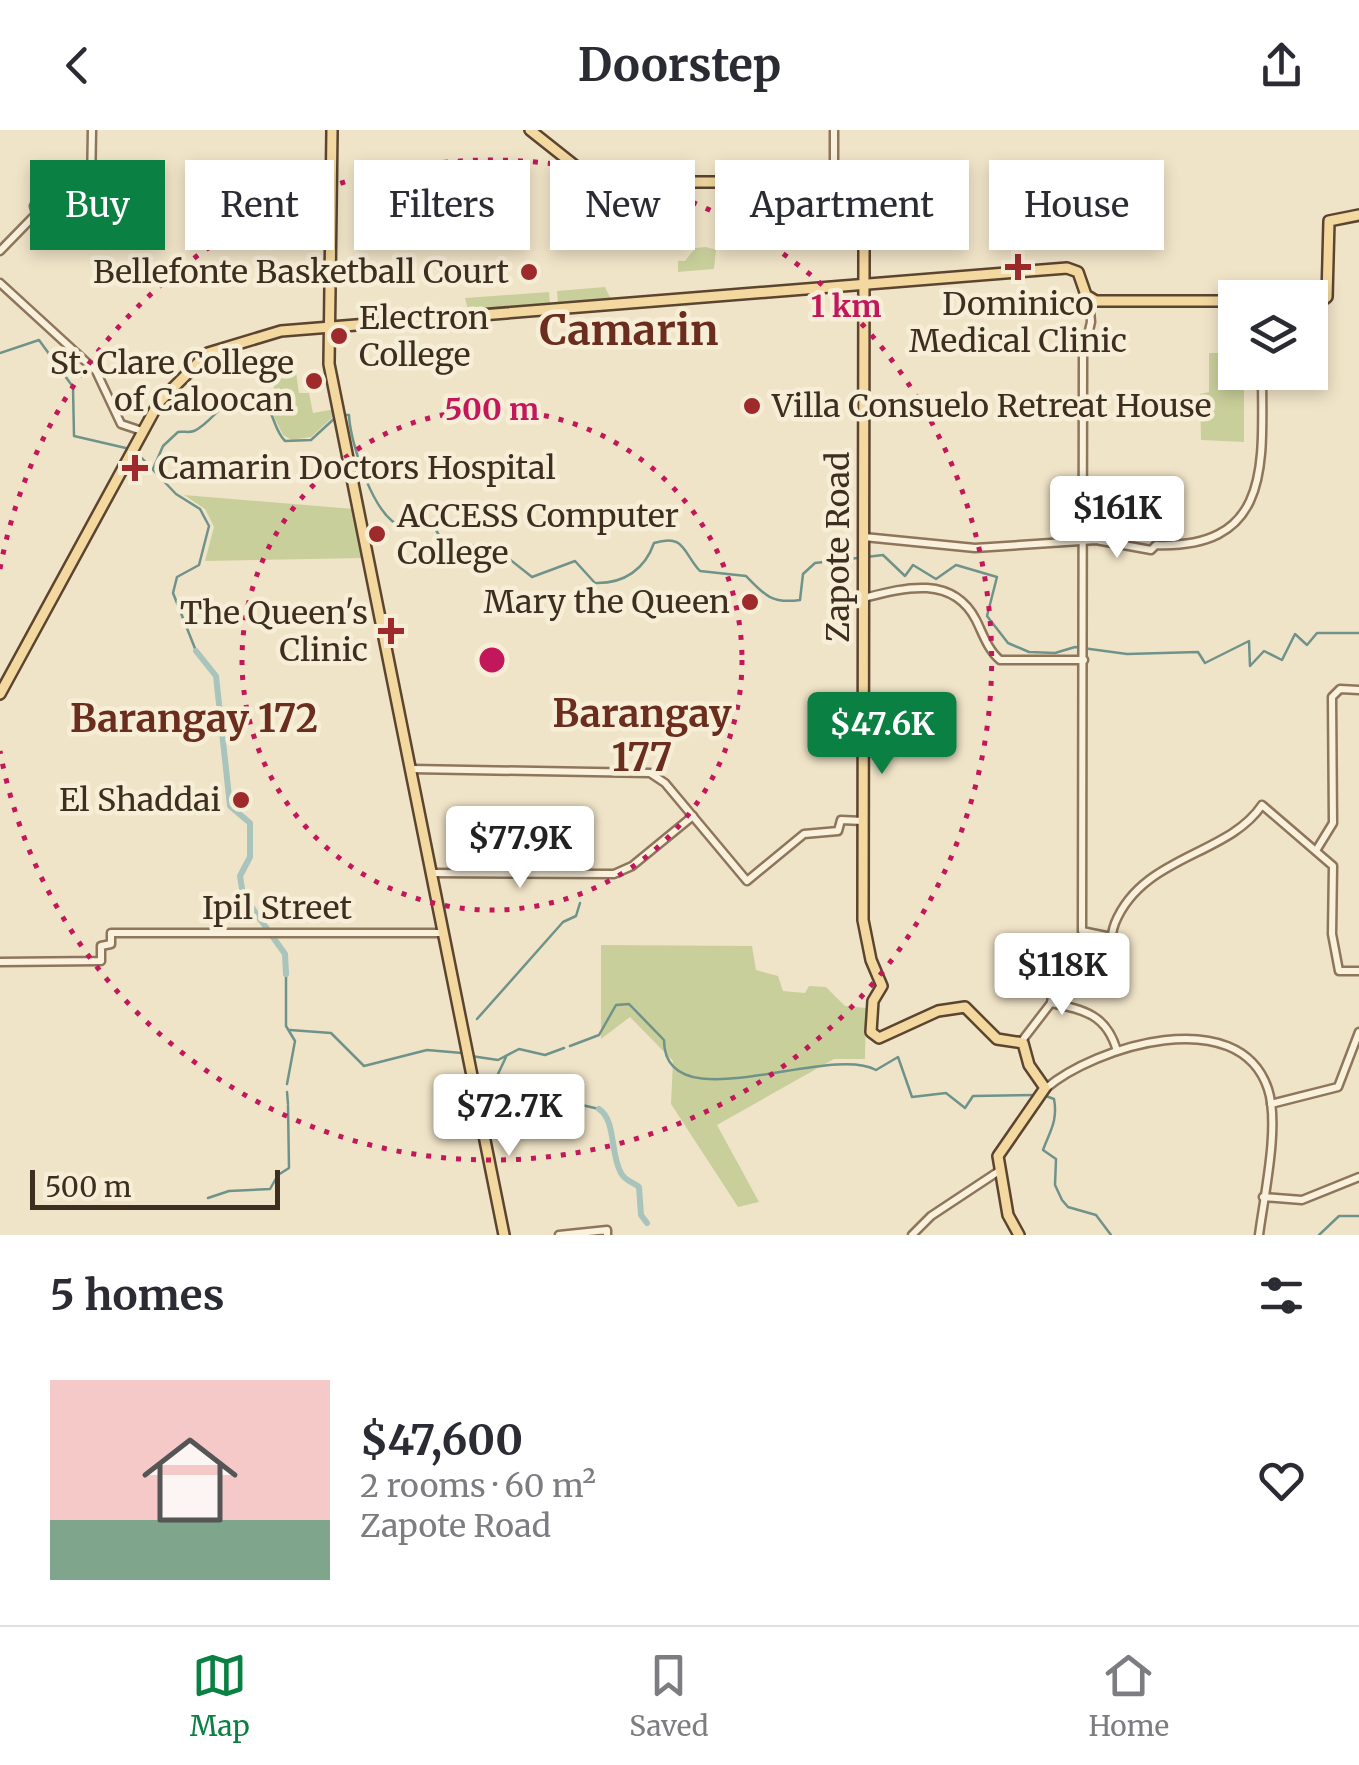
<!DOCTYPE html>
<html lang="en">
<head>
<meta charset="utf-8">
<style>
	:root { --surface:#fff; --page:#f2f2f3; --text:#2b2b33; --muted:#7c7c81; --line:#e1e1e2; --accent:#0b8043 }
	body { margin:0; font-family:Merriweather,serif; background:var(--page); color:var(--text); height:100vh; display:flex; flex-direction:column; font-size:38px; white-space:nowrap }
	* { box-sizing:border-box; margin:0 }
	p { font-size:32px; color:var(--muted) }
	.icon { flex:none; width:55px; height:55px; fill:none; stroke:currentColor; stroke-width:2; stroke-linecap:round; stroke-linejoin:round }
	.map { position:relative; height:1105px; overflow:hidden }
	.panel { display:flex; flex-direction:column; background:var(--surface); flex:1 }
	.panel>* { flex:none }
	.hud { position:absolute; left:30px; top:30px; width:1300px; height:90px; display:flex; gap:20px }
	.fabs { position:absolute; left:1218px; top:150px; display:grid; gap:20px }
	.fabs a { display:grid; place-items:center; width:110px; height:110px; border-radius:0px; background:var(--surface); box-shadow:0 5px 15px #0003; font-size:50px }
	.scale { position:absolute; left:30px; bottom:25px; width:250px; box-sizing:border-box; padding-left:10px; border:5px solid #3d2e20; border-top:0; font-size:28px; line-height:35px; white-space:nowrap; color:#3d2e20; -webkit-text-stroke:8px #f7eed8; paint-order:stroke }
	.price { position:absolute; translate:-50% -85px; padding:0 22px; border-radius:10px; background:#fff; color:#222; font-size:32px; line-height:65px; filter:drop-shadow(0 2px 5px #0008) }
	.price::after { content:''; position:absolute; left:50%; top:60px; width:30px; height:22px; margin-left:-15px; background:inherit; clip-path:polygon(0 0,100% 0,50% 100%) }
	.price.selected { background:var(--accent); color:#fff }
	ul { padding:0; list-style:none }
	li { display:flex; align-items:center; gap:30px; height:250px; padding:0 50px }
	li span { display:grid; place-items:center; flex:none; width:280px; height:200px; border-radius:0px; color:#555 }
	li>.icon { margin-inline-start:auto }
	span .icon { width:120px; height:120px; fill:#fffc; stroke-width:1 }
	li b { font-size:42px }
	h2 { display:flex; justify-content:space-between; align-items:center; height:120px; padding:0 50px; font-size:42px }
	.tag { padding:0 35px; border-radius:0px; background:var(--surface); box-shadow:0 5px 15px #0003; font-size:35px; line-height:90px }
	.tag.selected { background:var(--accent); color:#fff }
	header { display:flex; justify-content:space-between; align-items:center; height:130px; padding:0 50px; background:var(--surface); font-size:45px; font-weight:700 }
	.tabs { display:flex; justify-content:space-around; align-items:center; height:140px; border-top:2px solid var(--line); background:var(--surface); font-size:28px; color:var(--muted) }
	.tabs a { display:grid; justify-items:center; gap:5px }
	.tabs .selected { color:var(--accent) }
	.map>svg:first-child { display:block }
</style>
</head>
<body>
<header><svg class="icon" aria-label="back" viewBox="0 0 24 24"><path d="M15 5l-7 7 7 7"/></svg>Doorstep<svg class="icon" aria-label="share" viewBox="0 0 24 24"><path d="M12 15V3M7 8l5-5 5 5M5 13v7h14v-7"/></svg></header>
<div class="map">
<svg width="1359" height="1105" viewBox="0 0 1359 1105">
	<rect width="100%" height="100%" fill="#f0e4c8"/>
	<g fill="#c9cf9b">
		<path d="M706 117 716 120 714 139 678 142V131H685L695 118Z"/>
		<path d="M605 157 612 171 558 174 557 161Z"/>
		<path d="M549 162 550 174 468 180 465 168Z"/>
		<path d="M1209 223H1235V242L1244 243V312L1201 310 1200 264 1209 262Z"/>
		<path d="M296 242 299 263H309L313 283 335 279 336 284 311 307 292 310 283 305 266 271 276 269 272 247Z"/>
		<path d="M184 365 354 379 366 428 205 431 214 397 205 379Z"/>
		<path d="M601 815 752 816 756 840 778 846 783 861 805 863 809 856 826 857 845 876 866 878 865 929H834L717 995 759 1072 738 1077 671 974 673 931 630 887 601 909Z"/>
	</g>
	<g fill="none" stroke-linecap="round" stroke-linejoin="round">
		<g stroke="#6f938a" stroke-width="2.5">
			<path d="M0 223 39 210 73 257 74 306 130 319"/>
			<path d="M343 285H349C350 312 374 391 404 397 415 400 425 397 436 400L447 419 489 413 532 447 575 431 595 453C624 454 645 439 654 413 685 403 683 423 700 441L746 446C764 465 772 474 800 470L803 444 815 433 883 425 905 446 913 435 936 449 956 435 997 447 987 486 1008 513 1029 522 1055 523 1075 517 1127 524 1198 522 1205 533 1249 511 1250 536 1264 521 1282 530 1295 504 1307 515 1317 503H1359"/>
			<path d="M137 323 176 364 200 379 209 396 199 435 177 447 173 463 196 521"/>
			<path d="M153 339 163 316 178 302C184 301 189 303 194 301 215 293 234 248 261 270 275 282 273 299 285 311L311 310 336 287"/>
			<path d="M286 844V896L295 911 287 954"/>
			<path d="M477 889 563 792 576 786 580 773"/>
			<path d="M290 900 331 903 364 936 427 920 462 923"/>
			<path d="M570 916 599 905 616 875 629 874 664 910C664 994 828 913 876 940L898 927 912 967 946 963 965 978 973 966 1038 965"/>
			<path d="M471 926 498 930 519 919 545 925 564 918"/>
			<path d="M498 944 506 927"/>
			<path d="M496 955 599 979"/>
			<path d="M287 962 288 974"/>
			<path d="M1046 966 1054 969C1058 991 1050 1001 1043 1020L1056 1029 1055 1055 1062 1070 1068 1077 1096 1085 1111 1105"/>
			<path d="M208 1068 229 1061 270 1059 278 1045 289 1038 288 976"/>
			<path d="M1319 1105 1339 1086H1359"/>
		</g>
		<g stroke="#a9c4bc" stroke-width="6">
			<path d="M196 521 216 546 230 676 250 693V727L240 746 243 765 285 824 286 844"/>
			<path d="M599 979C616 990 610 1024 621 1043 625 1051 633 1052 639 1057L641 1085 647 1093"/>
		</g>
		<g stroke="#8d765c" stroke-width="11">
			<g id="minor">
				<path d="M834 52V0"/>
				<path d="M0 121 36 84 34 76 44 59 91 58 92 0"/>
				<path d="M0 153 96 241 121 294 142 301"/>
				<path d="M1089 168 1091 192 1083 226 1082 801 1111 807"/>
				<path d="M864 407 975 418 1096 410 1151 420 1156 415C1274 419 1262 330 1262 242"/>
				<path d="M864 468C903 458 952 444 976 490 983 504 988 520 1000 530H1084"/>
				<path d="M411 639 650 643 665 653 747 751 804 704 838 701 841 690 863 691"/>
				<path d="M1317 719 1333 693 1332 567 1340 559 1359 560"/>
				<path d="M432 743 614 744 632 736 693 686"/>
				<path d="M0 832 101 831V816L111 814V803H443"/>
				<path d="M1051 873C1085 880 1107 885 1117 921"/>
				<path d="M1021 912 1051 873 1056 840H1108C1111 824 1109 808 1115 793 1143 725 1228 726 1262 675L1333 736 1332 804 1339 841H1359"/>
				<path d="M1045 959C1095 916 1239 872 1268 959 1280 995 1264 1066 1259 1105"/>
				<path d="M1271 974 1338 957 1359 902"/>
				<path d="M1263 1067 1302 1070 1359 1047"/>
				<path d="M559 1105 607 1100V1105"/>
				<path d="M912 1105 931 1086 999 1041"/>
			</g>
		</g>
		<g stroke="#5b4430" stroke-width="14">
			<g id="major">
				<path d="M332 0 329 234 504 1105"/>
				<path d="M530 0 588 46 608 52H848L860 58 864 116 863 790 871 830 882 856 873 871 871 902 879 908 938 881 965 877 997 909 1023 913 1029 935 1045 958 998 1026 1008 1085 1019 1105"/>
				<path d="M1310 179 1327 167 1329 91 1359 85"/>
				<path d="M0 564 159 272 208 223 281 201 1067 138 1078 142 1086 165 1096 171H1235"/>
			</g>
		</g>
		<use href="#minor" stroke="#faf1dc" stroke-width="6"/>
		<use href="#major" stroke="#f3d9a0" stroke-width="9"/>
	</g>
	<g fill="none" stroke="#c2185b" stroke-width="5" stroke-dasharray="5 10">
		<circle cx="492" cy="530" r="250"/>
		<path d="M0 439A500 500 0 1 1 0 621"/>
	</g>
	<g fill="#9e2a2b" stroke="#f7eed8" stroke-width="4">
		<path d="M1013 122h10v10h10v10h-10v10h-10v-10h-10v-10h10z"/>
		<circle cx="529" cy="142" r="10"/>
		<circle cx="339" cy="206" r="10"/>
		<circle cx="314" cy="251" r="10"/>
		<circle cx="752" cy="276" r="10"/>
		<path d="M130 323h10v10h10v10h-10v10h-10v-10h-10v-10h10z"/>
		<circle cx="377" cy="404" r="10"/>
		<circle cx="750" cy="472" r="10"/>
		<path d="M386 486h10v10h10v10h-10v10h-10v-10h-10v-10h10z"/>
		<circle cx="241" cy="670" r="10"/>
	</g>
	<g text-anchor="middle" stroke-width="9" stroke-linejoin="round" paint-order="stroke">
		<g font-size="32" fill="#3d2e20" stroke="#f7eed8" text-anchor="end">
			<text x="509" y="153">Bellefonte Basketball Court</text>
			<text x="1018" y="185" text-anchor="middle">Dominico<tspan x="1018" dy="37">Medical Clinic</tspan></text>
			<text x="359" y="199" text-anchor="start">Electron<tspan x="359" dy="37">College</tspan></text>
			<text x="294" y="244">St. Clare College<tspan x="294" dy="37">of Caloocan</tspan></text>
			<text x="772" y="287" text-anchor="start">Villa Consuelo Retreat House</text>
			<text x="158" y="349" text-anchor="start">Camarin Doctors Hospital</text>
			<text x="397" y="397" text-anchor="start">ACCESS Computer<tspan x="397" dy="37">College</tspan></text>
			<text x="730" y="483">Mary the Queen</text>
			<text x="368" y="494">The Queen's<tspan x="368" dy="37">Clinic</tspan></text>
			<text x="221" y="681">El Shaddai</text>
		</g>
		<g font-size="32" fill="#3d2e20" stroke="#f7eed8">
			<text transform="translate(838 417) rotate(-90)" y="11">Zapote Road</text>
			<text x="277" y="789">Ipil Street</text>
		</g>
		<g font-size="38" font-weight="bold" fill="#6b2e1e" stroke="#f7eed8">
			<text x="642" y="597">Barangay<tspan x="642" dy="44">177</tspan></text>
			<text x="194" y="602">Barangay 172</text>
		</g>
		<g font-size="42" font-weight="bold" fill="#6b2e1e" stroke="#f7eed8">
			<text x="629" y="215">Camarin</text>
		</g>
	</g>
	<circle cx="492" cy="530" r="15" fill="#c2185b" stroke="#f7eed8" stroke-width="5"/>
	<g font-size="30" text-anchor="middle" font-weight="bold" fill="#c2185b" stroke="#f7eed8" stroke-width="9" stroke-linejoin="round" paint-order="stroke">
		<text x="846" y="187">1 km</text>
		<text x="492" y="290">500 m</text>
	</g>
</svg>
<div class="fabs">
<a><svg class="icon" aria-label="layers" viewBox="0 0 24 24"><path d="M12 4l9 5-9 5-9-5zM3 14l9 5 9-5"/></svg></a>
</div>
<div class="scale">500 m</div>
<b class="price" style="left:1117px;top:431px">$161K</b>
<b class="price selected" style="left:882px;top:647px">$47.6K</b>
<b class="price" style="left:520px;top:761px">$77.9K</b>
<b class="price" style="left:1062px;top:888px">$118K</b>
<b class="price" style="left:509px;top:1029px">$72.7K</b>
<div class="hud">
<a class="tag selected">Buy</a>
<a class="tag">Rent</a>
<a class="tag">Filters</a>
<a class="tag">New</a>
<a class="tag">Apartment</a>
<a class="tag">House</a>
</div>
</div>
<section class="panel">
<h2>5 homes<svg class="icon" aria-label="filters" viewBox="0 0 24 24"><path d="M4 7h16M4 17h16"/><circle cx="9" cy="7" r="2"/><circle cx="15" cy="17" r="2"/></svg></h2>
<ul>
<li><span style="background:linear-gradient(#f6c9c9 70%,#7fa58c 0)"><svg class="icon" aria-label="home" viewBox="0 0 24 24"><path d="M3 11l9-7 9 7M6 9v11h12V9"/></svg></span><div><b>$47,600</b><p>2 rooms · 60 m²</p><p>Zapote Road</p></div><svg class="icon" aria-label="heart" viewBox="0 0 24 24"><path d="M12 20l-8-8c-3-5 5-10 8-4 3-6 11-1 8 4z"/></svg></li>
</ul>
</section>
<nav class="tabs">
<a class="selected"><svg class="icon" aria-label="map" viewBox="0 0 24 24"><path d="M3 6l6-2 6 2 6-2v14l-6 2-6-2-6 2zM9 4v14M15 6v14"/></svg>Map</a>
<a><svg class="icon" aria-label="saved" viewBox="0 0 24 24"><path d="M7 4h10v16l-5-4-5 4z"/></svg>Saved</a>
<a><svg class="icon" aria-label="home" viewBox="0 0 24 24"><path d="M3 11l9-7 9 7M6 9v11h12V9"/></svg>Home</a>
</nav>
</body>
</html>
